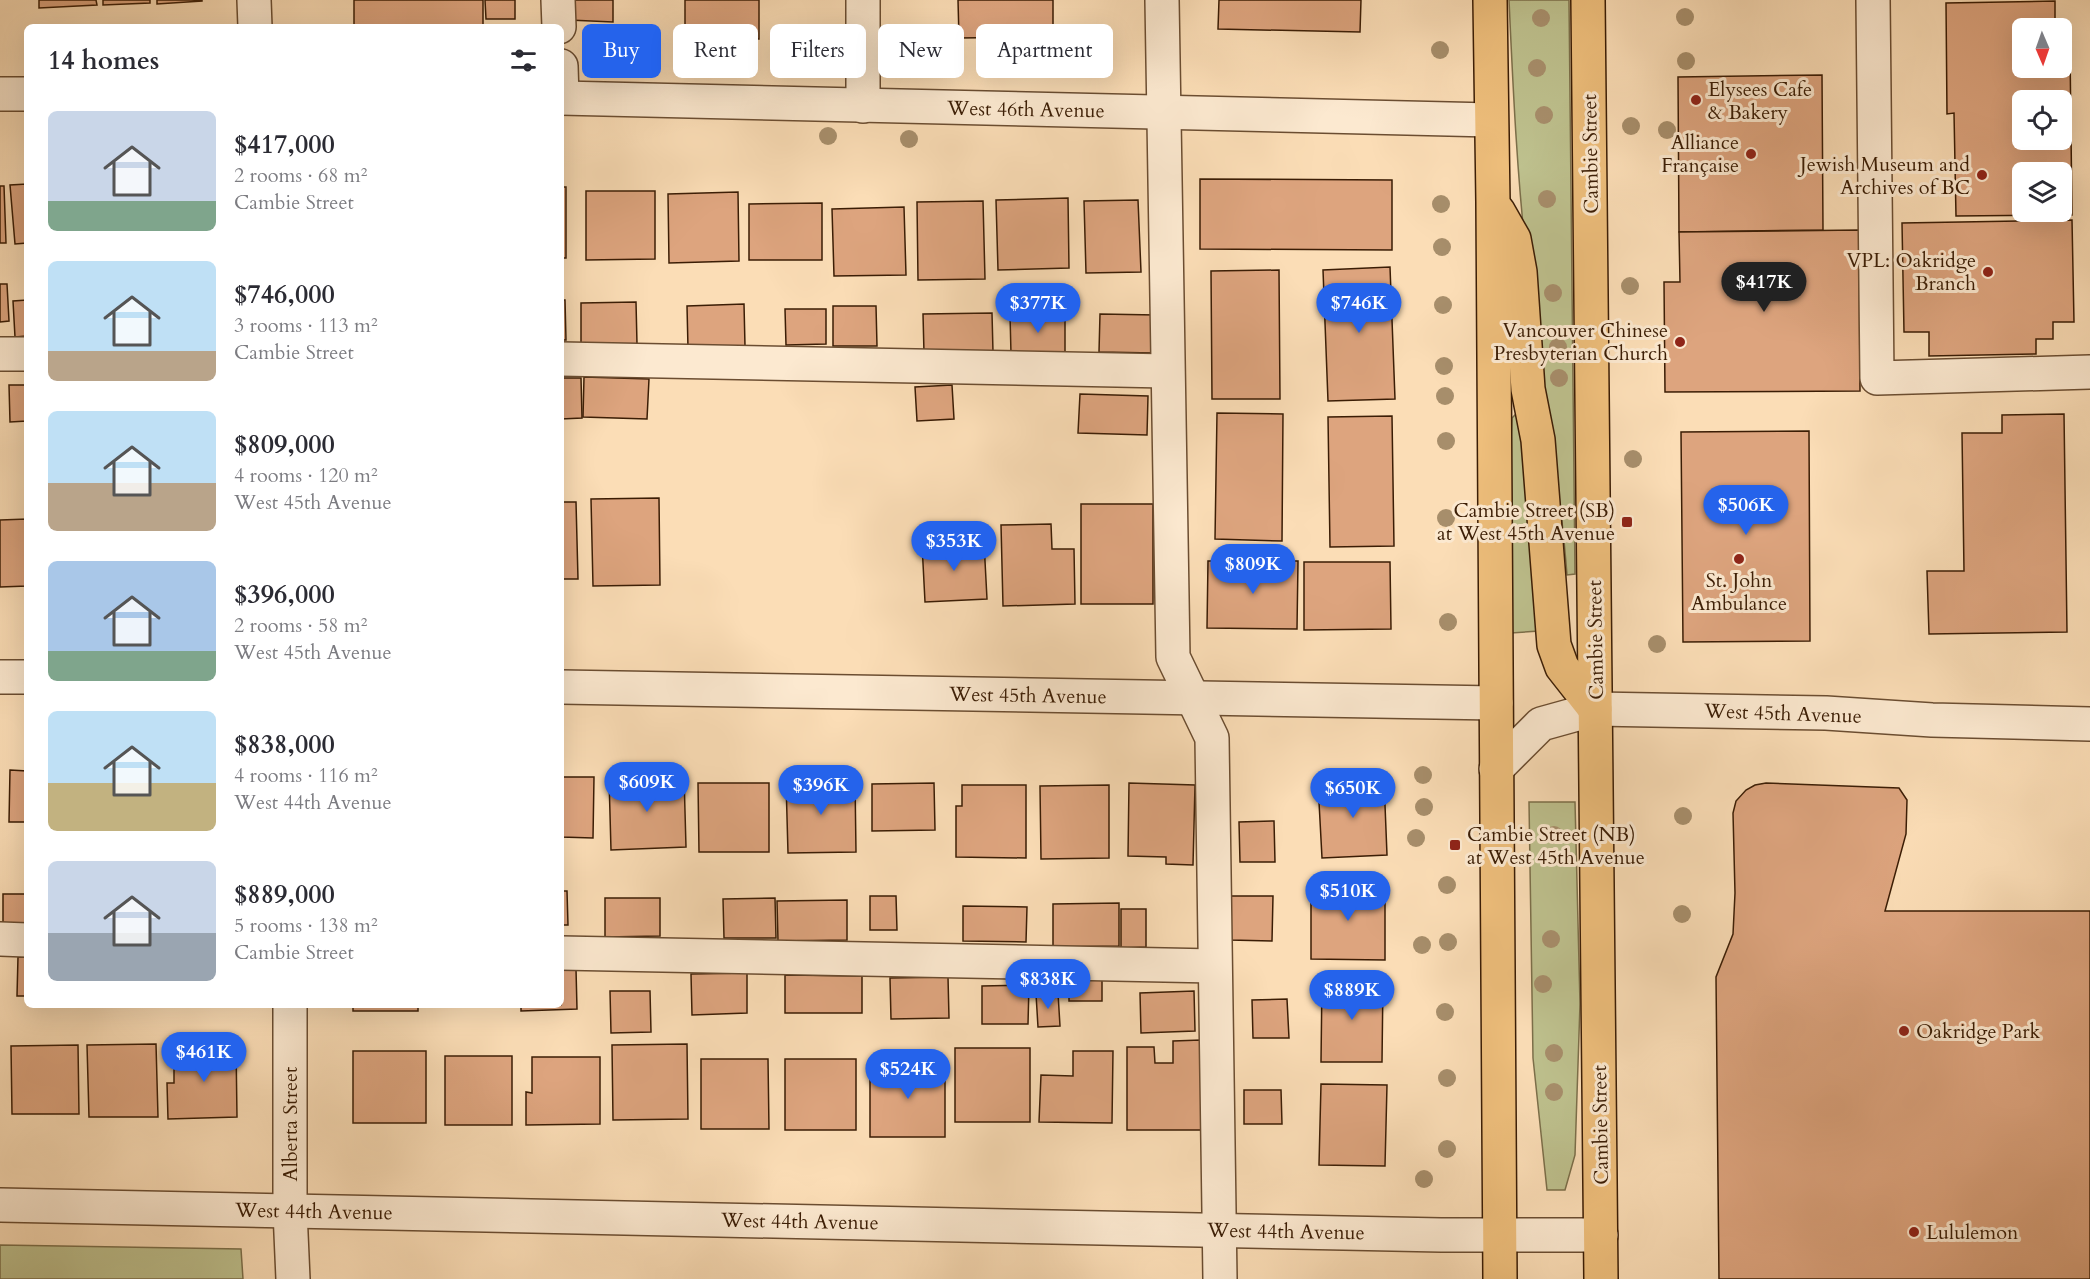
<!DOCTYPE html>
<html lang="en">
<head>
<meta charset="utf-8">
<style>
	:root { --surface:#fff; --page:#f7f7f7; --text:#2b2b33; --muted:#7c7c81; --accent:#2563eb }
	body { margin:0; font-family:Cardo,serif; background:var(--page); color:var(--text); height:100vh; display:flex; flex-direction:column; font-size:22px; white-space:nowrap }
	* { box-sizing:border-box; margin:0 }
	p { font-size:20px; color:var(--muted) }
	.icon { flex:none; width:33px; height:33px; fill:none; stroke:currentColor; stroke-width:2; stroke-linecap:round; stroke-linejoin:round }
	.map { position:relative; flex:1; overflow:hidden }
	.details { position:absolute; left:24px; top:24px; width:540px; height:984px; display:flex; flex-direction:column; background:var(--surface); border-radius:9px; box-shadow:0 6px 24px #0002 }
	.details>* { flex:none }
	.hud { position:absolute; left:582px; top:24px; width:570px; height:54px; display:flex; gap:12px }
	.needle { width:39px; rotate:178deg }
	.fabs { position:absolute; left:2012px; top:18px; display:grid; gap:12px }
	.fabs a { display:grid; place-items:center; width:60px; height:60px; border-radius:9px; background:var(--surface); box-shadow:0 6px 24px #0002; font-size:30px }
	.price { position:absolute; translate:-50% -51px; padding:0 14px; border-radius:21px; background:var(--accent); color:#fff; font-size:20px; line-height:39px; filter:drop-shadow(0 2px 3px #0008) }
	.price::after { content:''; position:absolute; left:50%; top:36px; width:18px; height:14px; margin-left:-9px; background:inherit; clip-path:polygon(0 0,100% 0,50% 100%) }
	.price.selected { background:#222; color:#fff }
	ul { padding:0; list-style:none }
	li { display:flex; align-items:center; gap:18px; height:150px; padding:0 24px }
	li span { display:grid; place-items:center; flex:none; width:168px; height:120px; border-radius:9px; color:#555 }
	li>.icon { margin-inline-start:auto }
	span .icon { width:72px; height:72px; fill:#fffc; stroke-width:1 }
	li b { font-size:26px }
	h2 { display:flex; justify-content:space-between; align-items:center; height:72px; padding:0 24px; font-size:26px }
	.chip { padding:0 21px; border-radius:9px; background:var(--surface); box-shadow:0 6px 24px #0002; font-size:21px; line-height:54px }
	.chip.selected { background:var(--accent); color:#fff }
	.map>svg:first-child { display:block }
</style>
</head>
<body>
<div class="map">
<svg width="2090" height="1279" viewBox="0 0 2090 1279">
	<rect width="100%" height="100%" fill="#fbddb6"/>
	<filter id="stains"><feTurbulence type="fractalNoise" baseFrequency=".00333" numOctaves="4"/><feColorMatrix values="0 0 0 0 .2 0 0 0 0 .09 0 0 0 0 .02 0 0 0 .5 -.17"/></filter>
	<radialGradient id="worn" r=".72"><stop offset=".6" stop-color="#630" stop-opacity="0"/><stop offset="1" stop-color="#630" stop-opacity=".3"/></radialGradient>
	<g fill="#bec18e" stroke="#7c6f4a" stroke-width="1.5">
		<path d="M1509 0H1569L1575 574 1567 575C1559 470 1539 367 1527 263 1517 176 1513 88 1509 0Z"/>
		<path d="M1515 415 1522 418 1539 631 1511 633 1510 463 1512 418Z"/>
		<path d="M1529 802H1575L1580 1004 1575 1155 1565 1190H1547L1533 1058Z"/>
		<path d="M0 1245 241 1249 243 1279H0Z"/>
	</g>
	<g fill="#dda47e" stroke="#3b1d05" stroke-width="1.5" fill-rule="evenodd">
		<path d="M39 0H96L97 5 39 8Z"/>
		<path d="M103 0H150V3L103 5Z"/>
		<path d="M157 0H202V1L157 4Z"/>
		<rect x="354" y="0" width="129" height="25"/>
		<path d="M485 0H515V19H486Z"/>
		<path d="M570 0H613V22L569 20Z"/>
		<path d="M685 0H759V39L685 38Z"/>
		<path d="M958 0H1053V37L959 38Z"/>
		<path d="M1219 0H1361L1360 32 1218 29Z"/>
		<path d="M2055 1V28H2022V68H2061V52L2070 51 2072 215 1956 216 1954 113 1947 114 1946 3ZM2022 100H2061V140H2022ZM2022 172H2061V212H2022Z"/>
		<path d="M1822 75 1823 230 1679 232 1678 77Z"/>
		<path d="M1200 179 1392 180V250L1200 249Z"/>
		<path d="M27 184V243L15 244 10 185Z"/>
		<path d="M0 186H4L6 243H0Z"/>
		<rect x="561" y="187" width="5" height="71"/>
		<path d="M586 191H655V259L586 260Z"/>
		<path d="M738 192 739 261 669 263 668 194Z"/>
		<path d="M1068 198 1069 268 998 270 996 200Z"/>
		<path d="M1138 200 1141 272 1086 273 1084 201Z"/>
		<path d="M983 201 985 279 918 280 917 202Z"/>
		<path d="M822 203V260H749V204Z"/>
		<path d="M904 207 906 275 834 276 832 209Z"/>
		<path d="M2072 220 2074 322H2053V339H2036V354L1929 356V332H1904L1902 223Z"/>
		<path d="M1859 230 1860 391 1665 392 1664 282H1680L1679 232Z"/>
		<path d="M1390 267 1395 399 1328 401 1323 270Z"/>
		<path d="M1279 270 1280 399H1212L1211 271Z"/>
		<path d="M0 284H7L9 321 0 322Z"/>
		<path d="M27 300V336L15 337 13 301Z"/>
		<path d="M561 300H565L566 340H561Z"/>
		<path d="M636 302 637 344 581 346V303Z"/>
		<path d="M744 304 745 346 688 348 687 306Z"/>
		<path d="M833 306H876L877 346H833Z"/>
		<path d="M785 309H826V344L786 345Z"/>
		<path d="M992 313 993 352 924 353 923 314Z"/>
		<path d="M1065 313V354H1011L1010 314Z"/>
		<path d="M1100 314 1156 315 1155 353 1099 352Z"/>
		<path d="M584 377 649 379 647 419 583 417Z"/>
		<path d="M561 378H581L582 418 561 419Z"/>
		<path d="M9 385H27V421L10 422Z"/>
		<path d="M952 385 954 419 917 421 915 387Z"/>
		<path d="M1080 394 1148 396 1147 435 1078 433Z"/>
		<path d="M1217 413 1283 414 1282 541 1215 539Z"/>
		<path d="M2064 414 2067 632 1929 634 1927 571H1964L1962 433H2002V415Z"/>
		<path d="M1392 416 1394 546 1330 547 1328 417Z"/>
		<path d="M1809 431 1810 641 1683 642 1681 432Z"/>
		<path d="M659 498 660 585 593 586 591 499Z"/>
		<path d="M561 502H576L578 579H561Z"/>
		<rect x="1081" y="504" width="72" height="100"/>
		<path d="M27 519V586L0 587V520Z"/>
		<path d="M1051 524 1052 549H1074L1075 604 1003 606 1001 525Z"/>
		<path d="M984 542 987 599 925 602 922 544Z"/>
		<path d="M1208 561H1298L1297 629 1207 628Z"/>
		<path d="M1304 562H1390L1391 629 1304 630Z"/>
		<path d="M10 770 27 771V822H9Z"/>
		<path d="M684 776 686 847 611 850 609 778Z"/>
		<path d="M561 777H594L593 838 561 837Z"/>
		<path d="M855 780 856 852 788 853 786 781Z"/>
		<path d="M1384 780 1387 855 1322 858 1318 783Z"/>
		<path d="M698 783H769V852H699Z"/>
		<path d="M934 783 935 830 872 831V784Z"/>
		<path d="M1129 783 1195 785 1193 865 1166 864V857L1128 856Z"/>
		<path d="M1766 783 1899 788 1907 800 1906 834 1885 911H2090V1279H1719L1716 977 1733 934 1735 893 1733 813 1736 801 1746 790 1755 785Z"/>
		<path d="M962 785H1026V858L956 857V806H962Z"/>
		<path d="M1109 785V858L1041 859 1040 786Z"/>
		<path d="M1274 821 1275 862H1240L1239 822Z"/>
		<path d="M1311 885H1385V960L1311 959Z"/>
		<path d="M561 891H567L568 925H561Z"/>
		<rect x="3" y="894" width="24" height="31"/>
		<path d="M870 896H896L897 930H870Z"/>
		<path d="M1231 896H1273L1272 941 1230 940Z"/>
		<path d="M605 898H660V936L605 937Z"/>
		<path d="M775 898 776 938H724L723 899Z"/>
		<path d="M847 900V940L778 941 777 901Z"/>
		<path d="M1119 903V946L1053 947V904Z"/>
		<path d="M963 906 1027 907 1026 942 963 941Z"/>
		<path d="M1121 909H1146V947L1121 948Z"/>
		<path d="M18 957H27V996H17Z"/>
		<path d="M561 969H576L577 1009 521 1011V1005H561Z"/>
		<path d="M747 973V1013L692 1015 691 974Z"/>
		<path d="M785 975 862 976V1013H785Z"/>
		<path d="M948 977 949 1018 891 1019 890 978Z"/>
		<rect x="1069" y="979" width="33" height="22"/>
		<path d="M1322 980H1383L1382 1062H1321Z"/>
		<path d="M1029 985 1028 1024H982V986Z"/>
		<path d="M610 991H650L651 1032 611 1033Z"/>
		<path d="M1194 991 1195 1031 1141 1033 1140 993Z"/>
		<path d="M1058 993 1060 1026 1038 1027 1036 994Z"/>
		<path d="M1287 999 1289 1038H1253L1252 1000Z"/>
		<rect x="353" y="1005" width="65" height="6"/>
		<rect x="436" y="1005" width="73" height="1"/>
		<path d="M1201 1040V1130H1127V1047H1154L1155 1063H1173V1041Z"/>
		<path d="M156 1044 158 1117H89L87 1045Z"/>
		<path d="M687 1044 688 1119 613 1120 612 1045Z"/>
		<path d="M78 1045 79 1114H12L11 1046Z"/>
		<path d="M236 1045 237 1117 168 1119 167 1083H174V1046Z"/>
		<rect x="955" y="1048" width="75" height="74"/>
		<rect x="353" y="1051" width="73" height="72"/>
		<path d="M1073 1051H1113L1112 1123 1039 1122 1041 1075 1073 1076Z"/>
		<rect x="445" y="1056" width="67" height="69"/>
		<path d="M532 1057H600V1124L526 1125V1092L532 1093Z"/>
		<path d="M701 1059H768L769 1129H701Z"/>
		<rect x="785" y="1059" width="71" height="71"/>
		<rect x="870" y="1063" width="75" height="74"/>
		<path d="M1321 1084 1387 1085 1385 1166 1319 1165Z"/>
		<path d="M1244 1090H1281L1282 1124H1244Z"/>
	</g>
	<g fill="none" stroke-linecap="round" stroke-linejoin="round">
		<g stroke="#6b4d31" stroke-width="36">
			<g id="minor">
				<path d="M254 0 255 27"/>
				<path d="M558 0 559 27"/>
				<path d="M863 0V106"/>
				<path d="M1162 0 1173 657 1212 738 1220 1279"/>
				<path d="M1873 0 1877 378 2090 372"/>
				<path d="M561 66 562 98"/>
				<path d="M0 94H27"/>
				<path d="M561 98 1491 120"/>
				<path d="M0 354H27"/>
				<path d="M561 359 1167 371"/>
				<path d="M0 677H27"/>
				<path d="M561 687 1496 703"/>
				<path d="M1496 769 1541 724 1595 709 1826 713 1932 720 2090 724"/>
				<path d="M0 939 27 940"/>
				<path d="M561 953 1214 966"/>
				<path d="M290 1005V1211L293 1279"/>
				<path d="M0 1205 1441 1235H1601"/>
			</g>
		</g>
		<g stroke="#3b1d05" stroke-width="36">
			<g id="major">
				<path d="M1490 0 1493 202 1500 1279"/>
				<path d="M1588 0 1601 1279"/>
				<path d="M1498 211 1514 239 1520 272 1528 389 1538 440 1554 645 1562 667 1595 709"/>
			</g>
		</g>
		<use href="#minor" stroke="#fce9d0" stroke-width="33"/>
		<use href="#major" stroke="#eebe7b" stroke-width="33"/>
	</g>
	<g fill="#a78e6b">
		<circle cx="1685" cy="17" r="9"/>
		<circle cx="1541" cy="18" r="9"/>
		<circle cx="804" cy="47" r="9"/>
		<circle cx="1440" cy="50" r="9"/>
		<circle cx="1686" cy="61" r="9"/>
		<circle cx="1537" cy="68" r="9"/>
		<circle cx="1544" cy="115" r="9"/>
		<circle cx="1631" cy="126" r="9"/>
		<circle cx="1667" cy="130" r="9"/>
		<circle cx="828" cy="136" r="9"/>
		<circle cx="909" cy="139" r="9"/>
		<circle cx="1547" cy="199" r="9"/>
		<circle cx="1441" cy="204" r="9"/>
		<circle cx="1442" cy="247" r="9"/>
		<circle cx="1630" cy="286" r="9"/>
		<circle cx="1553" cy="293" r="9"/>
		<circle cx="1443" cy="305" r="9"/>
		<circle cx="1558" cy="347" r="9"/>
		<circle cx="1444" cy="366" r="9"/>
		<circle cx="1559" cy="378" r="9"/>
		<circle cx="1445" cy="396" r="9"/>
		<circle cx="1446" cy="441" r="9"/>
		<circle cx="1633" cy="459" r="9"/>
		<circle cx="1446" cy="518" r="9"/>
		<circle cx="1448" cy="622" r="9"/>
		<circle cx="1657" cy="644" r="9"/>
		<circle cx="1423" cy="775" r="9"/>
		<circle cx="1424" cy="807" r="9"/>
		<circle cx="1683" cy="816" r="9"/>
		<circle cx="1554" cy="835" r="9"/>
		<circle cx="1416" cy="838" r="9"/>
		<circle cx="1447" cy="885" r="9"/>
		<circle cx="1682" cy="914" r="9"/>
		<circle cx="1551" cy="939" r="9"/>
		<circle cx="1448" cy="942" r="9"/>
		<circle cx="1422" cy="945" r="9"/>
		<circle cx="1543" cy="984" r="9"/>
		<circle cx="1445" cy="1012" r="9"/>
		<circle cx="1554" cy="1053" r="9"/>
		<circle cx="1447" cy="1078" r="9"/>
		<circle cx="1554" cy="1092" r="9"/>
		<circle cx="1447" cy="1149" r="9"/>
		<circle cx="1424" cy="1179" r="9"/>
	</g>
	<g fill="#8f2418" stroke="#fce9d0" stroke-width="2">
		<circle cx="1696" cy="100" r="6"/>
		<circle cx="1751" cy="154" r="6"/>
		<circle cx="1982" cy="175" r="6"/>
		<circle cx="1988" cy="272" r="6"/>
		<circle cx="1680" cy="342" r="6"/>
		<rect x="1621" y="516" width="12" height="12" rx="3"/>
		<circle cx="1739" cy="559" r="6"/>
		<rect x="1449" y="839" width="12" height="12" rx="3"/>
		<circle cx="1904" cy="1031" r="6"/>
		<circle cx="1914" cy="1232" r="6"/>
	</g>
	<g text-anchor="middle" stroke-width="6" stroke-linejoin="round" paint-order="stroke">
		<g font-size="20" fill="#3b1d05" stroke="#fce9d0" text-anchor="end">
			<text x="1708" y="96" text-anchor="start">Elysees Cafe<tspan x="1708" dy="23">&amp; Bakery</tspan></text>
			<text x="1739" y="149">Alliance<tspan x="1739" dy="23">Française</tspan></text>
			<text x="1970" y="171">Jewish Museum and<tspan x="1970" dy="23">Archives of BC</tspan></text>
			<text x="1976" y="267">VPL: Oakridge<tspan x="1976" dy="23">Branch</tspan></text>
			<text x="1668" y="337">Vancouver Chinese<tspan x="1668" dy="23">Presbyterian Church</tspan></text>
			<text x="1615" y="517">Cambie Street (SB)<tspan x="1615" dy="23">at West 45th Avenue</tspan></text>
			<text x="1739" y="587" text-anchor="middle">St. John<tspan x="1739" dy="23">Ambulance</tspan></text>
			<text x="1467" y="841" text-anchor="start">Cambie Street (NB)<tspan x="1467" dy="23">at West 45th Avenue</tspan></text>
			<text x="1916" y="1038" text-anchor="start">Oakridge Park</text>
			<text x="1926" y="1239" text-anchor="start">Lululemon</text>
		</g>
		<g font-size="20" fill="#3b1d05" stroke="#fce9d0">
			<text transform="translate(1026 109) rotate(1)" y="7">West 46th Avenue</text>
			<text transform="translate(1590 154) rotate(-91)" y="7">Cambie Street</text>
			<text transform="translate(1595 640) rotate(-91)" y="7">Cambie Street</text>
			<text transform="translate(1028 695) rotate(1)" y="7">West 45th Avenue</text>
			<text transform="translate(1783 713) rotate(2)" y="7">West 45th Avenue</text>
			<text transform="translate(290 1124) rotate(-90)" y="7">Alberta Street</text>
			<text transform="translate(1600 1125) rotate(-91)" y="7">Cambie Street</text>
			<text transform="translate(314 1211) rotate(1)" y="7">West 44th Avenue</text>
			<text transform="translate(800 1221) rotate(1)" y="7">West 44th Avenue</text>
			<text transform="translate(1286 1231) rotate(1)" y="7">West 44th Avenue</text>
		</g>
	</g>
	<rect width="100%" height="100%" filter="url(#stains)"/>
	<rect width="100%" height="100%" fill="url(#worn)"/>
</svg>
<div class="fabs">
<a><svg class="needle" viewBox="-14 -14 28 28"><path d="M0-13l5 13h-10z" fill="#e53935"/><path d="M0 13l5-13h-10z" fill="#7c7c81"/></svg></a>
<a><svg class="icon" aria-label="locate" viewBox="0 0 24 24"><circle cx="12" cy="12" r="6"/><path d="M12 2v4M12 18v4M2 12h4M18 12h4"/></svg></a>
<a><svg class="icon" aria-label="layers" viewBox="0 0 24 24"><path d="M12 4l9 5-9 5-9-5zM3 14l9 5 9-5"/></svg></a>
</div>
<b class="price selected" style="left:1764px;top:313px">$417K</b>
<b class="price" style="left:1038px;top:334px">$377K</b>
<b class="price" style="left:1359px;top:334px">$746K</b>
<b class="price" style="left:1746px;top:536px">$506K</b>
<b class="price" style="left:954px;top:572px">$353K</b>
<b class="price" style="left:1253px;top:595px">$809K</b>
<b class="price" style="left:647px;top:813px">$609K</b>
<b class="price" style="left:821px;top:816px">$396K</b>
<b class="price" style="left:1353px;top:819px">$650K</b>
<b class="price" style="left:1348px;top:922px">$510K</b>
<b class="price" style="left:1048px;top:1010px">$838K</b>
<b class="price" style="left:1352px;top:1021px">$889K</b>
<b class="price" style="left:204px;top:1083px">$461K</b>
<b class="price" style="left:908px;top:1100px">$524K</b>
<div class="hud">
<a class="chip selected">Buy</a>
<a class="chip">Rent</a>
<a class="chip">Filters</a>
<a class="chip">New</a>
<a class="chip">Apartment</a>
</div>
<section class="details">
<h2>14 homes<svg class="icon" aria-label="filters" viewBox="0 0 24 24"><path d="M4 7h16M4 17h16"/><circle cx="9" cy="7" r="2"/><circle cx="15" cy="17" r="2"/></svg></h2>
<ul>
<li><span style="background:linear-gradient(#c9d6e8 75%,#7fa58c 0)"><svg class="icon" aria-label="home" viewBox="0 0 24 24"><path d="M3 11l9-7 9 7M6 9v11h12V9"/></svg></span><div><b>$417,000</b><p>2 rooms · 68 m²</p><p>Cambie Street</p></div></li>
<li><span style="background:linear-gradient(#bfe0f5 75%,#b9a48a 0)"><svg class="icon" aria-label="home" viewBox="0 0 24 24"><path d="M3 11l9-7 9 7M6 9v11h12V9"/></svg></span><div><b>$746,000</b><p>3 rooms · 113 m²</p><p>Cambie Street</p></div></li>
<li><span style="background:linear-gradient(#bfe0f5 60%,#b9a48a 0)"><svg class="icon" aria-label="home" viewBox="0 0 24 24"><path d="M3 11l9-7 9 7M6 9v11h12V9"/></svg></span><div><b>$809,000</b><p>4 rooms · 120 m²</p><p>West 45th Avenue</p></div></li>
<li><span style="background:linear-gradient(#a9c7e8 75%,#7fa58c 0)"><svg class="icon" aria-label="home" viewBox="0 0 24 24"><path d="M3 11l9-7 9 7M6 9v11h12V9"/></svg></span><div><b>$396,000</b><p>2 rooms · 58 m²</p><p>West 45th Avenue</p></div></li>
<li><span style="background:linear-gradient(#bfe0f5 60%,#c2b280 0)"><svg class="icon" aria-label="home" viewBox="0 0 24 24"><path d="M3 11l9-7 9 7M6 9v11h12V9"/></svg></span><div><b>$838,000</b><p>4 rooms · 116 m²</p><p>West 44th Avenue</p></div></li>
<li><span style="background:linear-gradient(#c9d6e8 60%,#9aa5b1 0)"><svg class="icon" aria-label="home" viewBox="0 0 24 24"><path d="M3 11l9-7 9 7M6 9v11h12V9"/></svg></span><div><b>$889,000</b><p>5 rooms · 138 m²</p><p>Cambie Street</p></div></li>
</ul>
</section>
</div>
</body>
</html>
